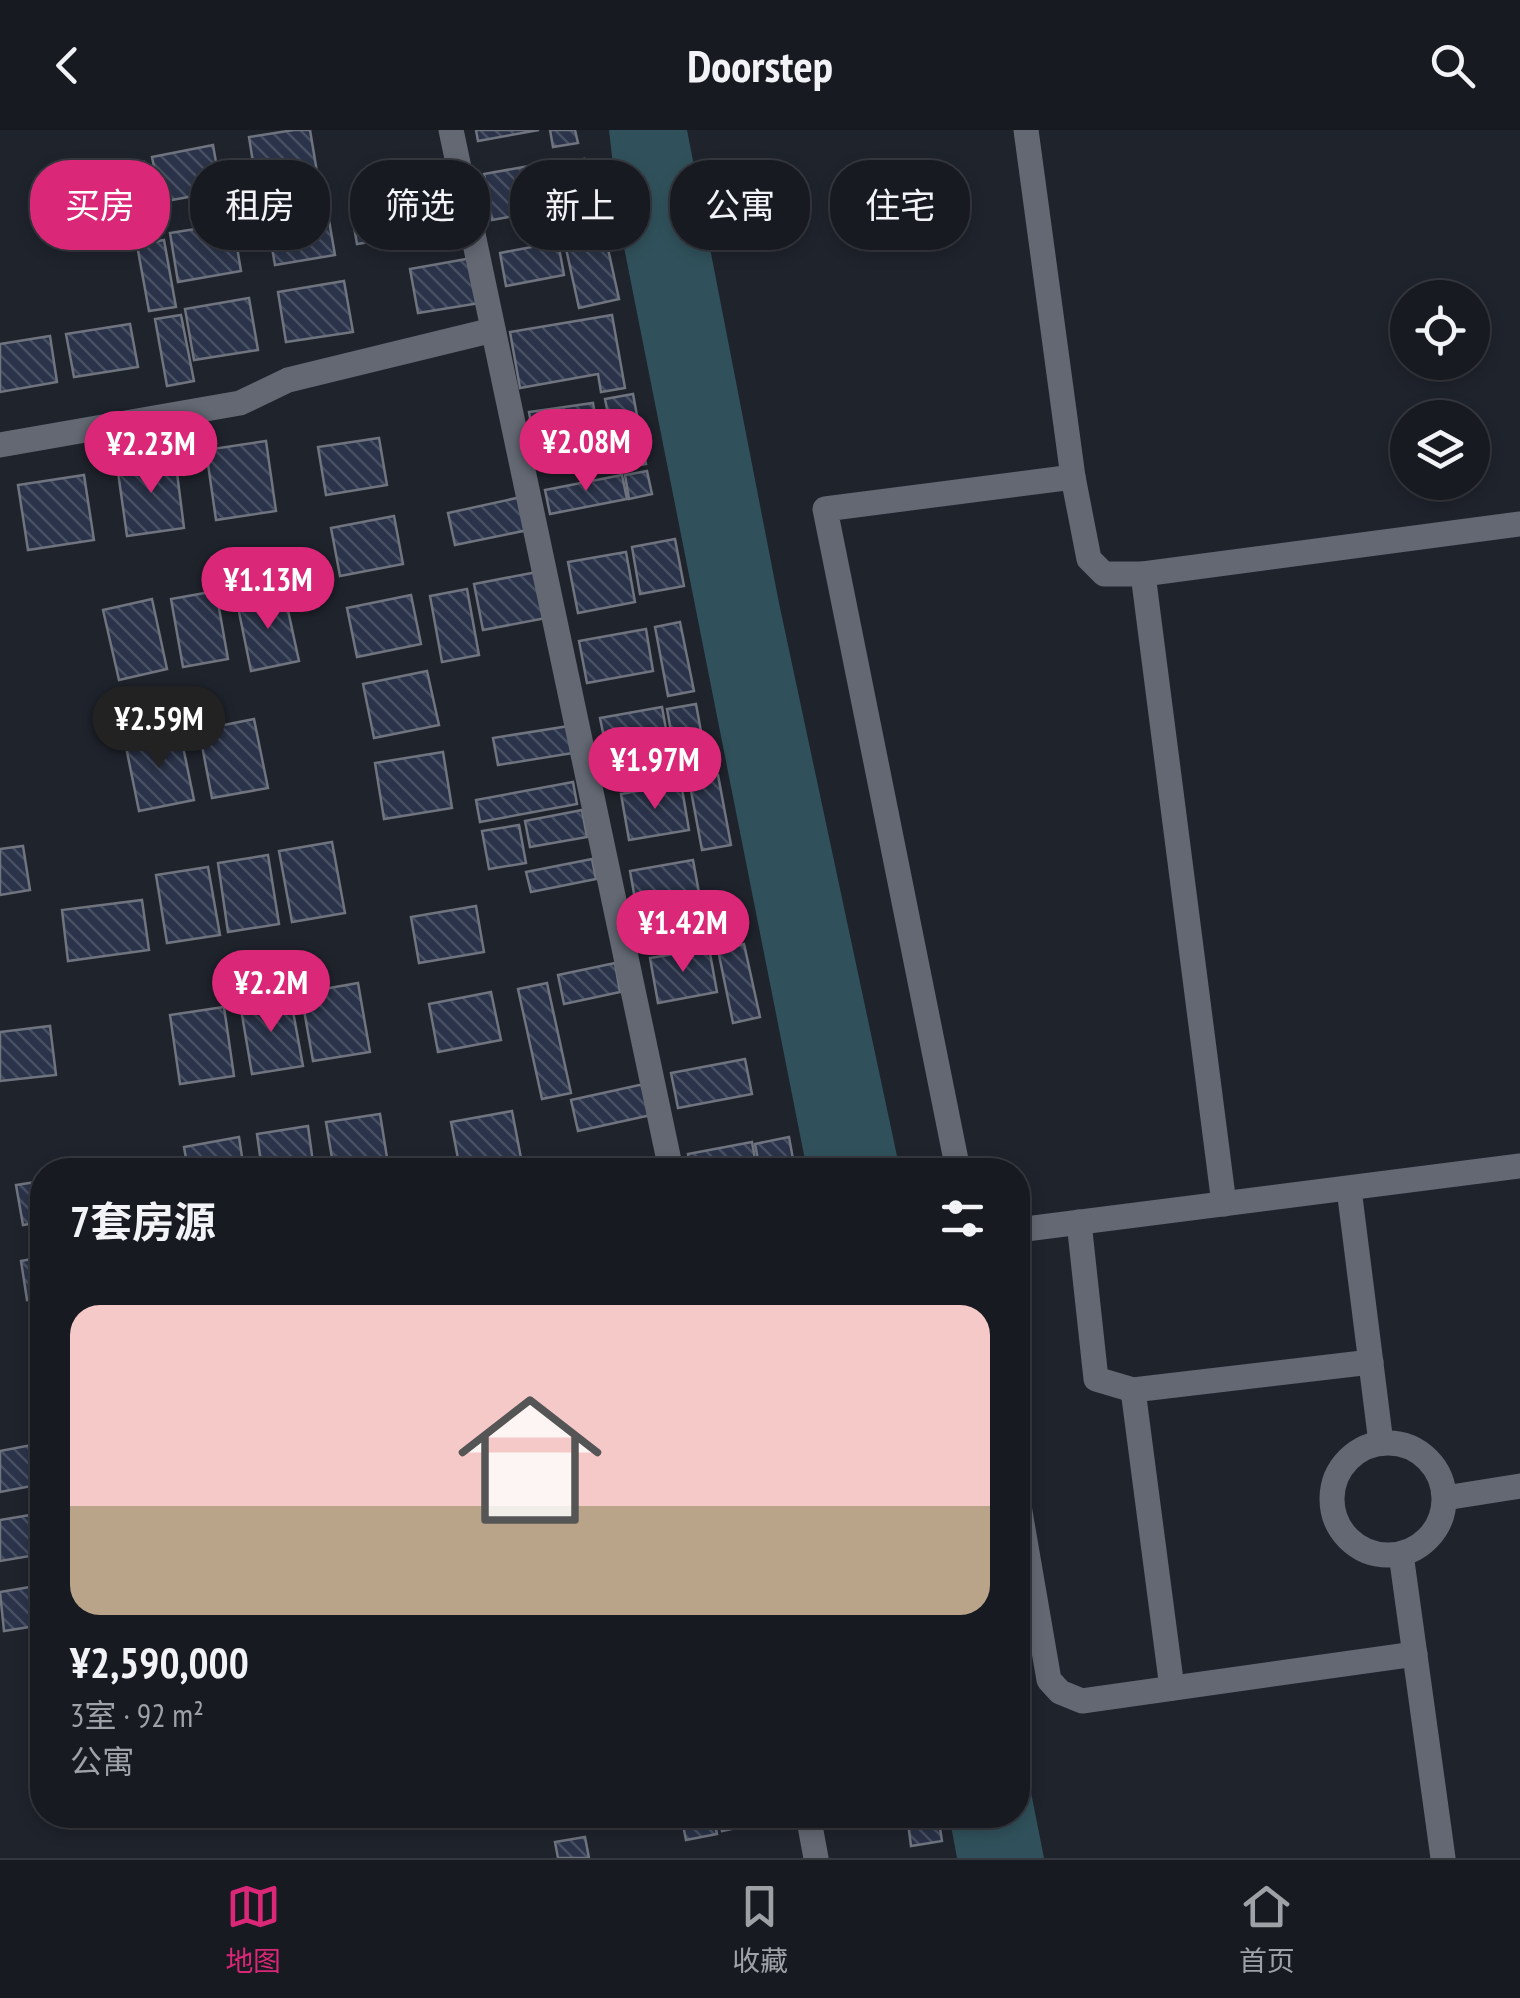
<!DOCTYPE html>
<html lang="zh">
<head>
<meta charset="utf-8">
<style>
	:root { --surface:#171a21; --page:#24272e; --text:#f1f3f6; --muted:#9ea1a5; --line:#36383f; --accent:#db2777 }
	body { margin:0; font-family:"PT Sans Narrow","Noto Sans SC",sans-serif; background:var(--page); color:var(--text); height:100vh; display:flex; flex-direction:column; font-size:38px; white-space:nowrap }
	* { box-sizing:border-box; margin:0 }
	p { font-size:32px; color:var(--muted) }
	.icon { flex:none; width:55px; height:55px; fill:none; stroke:currentColor; stroke-width:2; stroke-linecap:round; stroke-linejoin:round }
	.map { position:relative; flex:1; overflow:hidden }
	.sheet { position:absolute; left:30px; top:1028px; width:1000px; height:670px; display:flex; flex-direction:column; background:var(--surface); border-radius:40px; box-shadow:0 5px 15px #0003,0 0 0 2px var(--line) }
	.sheet>* { flex:none }
	.banner { position:absolute; left:30px; top:30px; width:1000px; height:90px; display:flex; gap:20px }
	.controls { position:absolute; left:1390px; top:150px; display:grid; gap:20px }
	.controls a { display:grid; place-items:center; width:100px; height:100px; border-radius:50%; background:var(--surface); box-shadow:0 5px 15px #0003,0 0 0 2px var(--line); font-size:50px }
	.price { position:absolute; translate:-50% -85px; padding:0 22px; border-radius:35px; background:var(--accent); color:#fff; font-size:32px; line-height:65px; filter:drop-shadow(0 2px 5px #0008) }
	.price::after { content:''; position:absolute; left:50%; top:60px; width:30px; height:22px; margin-left:-15px; background:inherit; clip-path:polygon(0 0,100% 0,50% 100%) }
	.price.on { background:#222; color:#fff }
	ul { padding:0; list-style:none }
	li { display:grid; align-content:center; gap:20px; height:530px; padding:0 40px }
	li span { display:grid; place-items:center; height:310px; border-radius:30px; color:#555 }
	li>.icon { margin-inline-start:auto }
	span .icon { width:180px; height:180px; fill:#fffc; stroke-width:1 }
	li b { font-size:42px }
	h2 { display:flex; justify-content:space-between; align-items:center; height:120px; padding:0 40px; font-size:42px }
	.tag { padding:0 35px; border-radius:40px; background:var(--surface); box-shadow:0 5px 15px #0003,0 0 0 2px var(--line); font-size:35px; line-height:90px }
	.tag.on { background:var(--accent); color:#fff }
	header { display:flex; justify-content:space-between; align-items:center; height:130px; padding:0 40px; background:var(--surface); font-size:45px; font-weight:800 }
	.tabs { display:flex; justify-content:space-around; align-items:center; height:140px; border-top:2px solid var(--line); background:var(--surface); font-size:28px; color:var(--muted) }
	.tabs a { display:grid; justify-items:center; gap:5px }
	.tabs .on { color:var(--accent) }
	.map>svg:first-child { display:block }
</style>
</head>
<body>
<header><svg class="icon" aria-label="back" viewBox="0 0 24 24"><path d="M15 5l-7 7 7 7"/></svg>Doorstep<svg class="icon" aria-label="search" viewBox="0 0 24 24"><circle cx="10" cy="10" r="6"/><path d="M15 15l6 6"/></svg></header>
<div class="map">
<svg width="1520" height="1728" viewBox="0 0 1520 1728">
	<defs>
		<pattern id="building-back-hatch" width="6" height="6" patternUnits="userSpaceOnUse" patternTransform="scale(2.5)"><rect width="6" height="6" fill="#2a3349"/><path d="M-1 5l2 2M0 0l6 6M5-1l2 2" fill="none" stroke="#485063"/></pattern>
	</defs>
	<rect width="100%" height="100%" fill="#1f232c"/>
	<g fill="#30515b">
		<path d="M609 0H687L779 473 900 1040H807L620 97Z"/>
		<path d="M1018 1597 1044 1728H957L949 1685H1018Z"/>
	</g>
	<g fill="url(#building-back-hatch)" stroke="#6f747f" stroke-width="2.5">
		<path d="M294 0H310L318 48 257 58 249 7Z"/>
		<path d="M476 0H539L478 11Z"/>
		<path d="M550 0H575L578 13 553 17Z"/>
		<path d="M213 15 221 61 161 72 152 27Z"/>
		<path d="M584 29 590 70 557 75 550 35Z"/>
		<path d="M144 32 152 71 126 75 120 35Z"/>
		<path d="M546 33 554 79 492 90 484 44Z"/>
		<path d="M456 50 464 96 401 107 393 61Z"/>
		<path d="M388 66 395 108 357 114 350 73Z"/>
		<path d="M326 73 335 125 275 135 266 84Z"/>
		<path d="M233 93 241 141 178 152 170 103Z"/>
		<path d="M605 105 619 169 579 178 565 114Z"/>
		<path d="M164 110 176 177 149 181 137 115Z"/>
		<path d="M558 112 564 145 506 156 500 123Z"/>
		<path d="M472 128 480 173 418 183 410 139Z"/>
		<path d="M344 151 353 202 286 212 278 162Z"/>
		<path d="M249 168 258 220 194 230 185 179Z"/>
		<path d="M181 185 194 251 167 256 155 189Z"/>
		<path d="M612 185 625 258 601 262 598 244 520 258 510 202Z"/>
		<path d="M130 194 138 237 74 247 66 204Z"/>
		<path d="M50 206 57 252 0 262V214Z"/>
		<path d="M633 264 646 334 619 339 605 269Z"/>
		<path d="M593 273 600 312 536 322 529 282Z"/>
		<path d="M379 308 387 355 326 365 318 317Z"/>
		<path d="M266 311 276 381 216 390 206 320Z"/>
		<path d="M175 327 184 398 127 406 117 335Z"/>
		<path d="M647 341 652 364 629 369 625 345Z"/>
		<path d="M84 345 94 410 28 420 18 355Z"/>
		<path d="M622 345 627 369 550 384 545 360Z"/>
		<path d="M521 367 528 400 455 415 448 383Z"/>
		<path d="M394 386 403 434 340 446 331 398Z"/>
		<path d="M675 409 684 456 640 464 632 417Z"/>
		<path d="M626 422 635 472 578 483 568 432Z"/>
		<path d="M537 442 546 488 483 500 474 454Z"/>
		<path d="M467 459 479 525 442 532 430 466Z"/>
		<path d="M216 461 228 529 183 537 171 469Z"/>
		<path d="M284 462 299 531 251 541 237 472Z"/>
		<path d="M411 465 421 514 357 527 347 478Z"/>
		<path d="M152 469 167 539 119 550 103 480Z"/>
		<path d="M680 492 694 561 668 566 655 497Z"/>
		<path d="M646 499 653 541 587 553 579 511Z"/>
		<path d="M427 541 439 595 374 608 363 554Z"/>
		<path d="M696 574 706 629 677 635 667 579Z"/>
		<path d="M662 577 670 621 609 632 600 588Z"/>
		<path d="M254 589 268 658 212 668 199 600Z"/>
		<path d="M569 596 573 623 498 635 493 608Z"/>
		<path d="M180 602 194 670 139 681 125 612Z"/>
		<path d="M443 622 452 678 384 689 375 633Z"/>
		<path d="M718 645 731 715 702 720 689 650Z"/>
		<path d="M573 652 577 674 480 692 476 670Z"/>
		<path d="M681 653 689 700 629 710 621 664Z"/>
		<path d="M582 680 587 707 530 717 525 691Z"/>
		<path d="M519 695 526 733 489 739 482 701Z"/>
		<path d="M332 712 345 783 292 792 279 721Z"/>
		<path d="M23 716 30 760 0 765V719Z"/>
		<path d="M268 725 279 794 228 802 218 733Z"/>
		<path d="M592 729 596 749 531 762 526 742Z"/>
		<path d="M693 730 701 774 638 786 630 741Z"/>
		<path d="M208 737 220 805 167 813 156 745Z"/>
		<path d="M142 770 149 820 68 831 62 780Z"/>
		<path d="M476 776 484 822 419 833 411 787Z"/>
		<path d="M744 814 760 887 733 893 718 820Z"/>
		<path d="M709 818 717 862 658 873 650 828Z"/>
		<path d="M615 833 620 862 564 874 558 845Z"/>
		<path d="M358 853 370 922 313 931 301 863Z"/>
		<path d="M547 853 571 963 542 969 518 859Z"/>
		<path d="M491 862 501 910 438 922 429 874Z"/>
		<path d="M290 865 303 936 252 944 240 873Z"/>
		<path d="M224 877 234 946 180 954 170 885Z"/>
		<path d="M50 896 56 945 0 951V902Z"/>
		<path d="M745 929 752 964 678 978 671 943Z"/>
		<path d="M644 954 651 985 578 1001 571 970Z"/>
		<path d="M512 981 521 1028 460 1039 451 992Z"/>
		<path d="M380 984 389 1040H334L326 992Z"/>
		<path d="M308 996 314 1040H262L257 1004Z"/>
		<path d="M239 1007 244 1040H188L184 1017Z"/>
		<path d="M789 1007 795 1040H760L755 1014Z"/>
		<path d="M752 1012 757 1040H690L688 1024Z"/>
		<path d="M662 1032 664 1040H614Z"/>
		<path d="M42 1051V1092L23 1095 16 1055Z"/>
		<path d="M42 1127V1168L27 1170 21 1131Z"/>
		<path d="M42 1206V1251L34 1208Z"/>
		<path d="M42 1313V1354L0 1362V1321Z"/>
		<path d="M42 1383V1424L0 1431V1390Z"/>
		<path d="M42 1455V1495L4 1501 0 1462Z"/>
		<path d="M681 1685H713L717 1704 686 1710Z"/>
		<path d="M718 1685H798L722 1701Z"/>
		<path d="M907 1685H938L942 1711 911 1716Z"/>
		<path d="M585 1707 589 1728H558L555 1712Z"/>
	</g>
	<g fill="none" stroke-linecap="round" stroke-linejoin="round">
		<g stroke="#636873" stroke-width="25">
			<path d="M451 0 671 1040"/>
			<path d="M1026 0 1073 347"/>
			<path d="M0 315 240 273 288 250 493 200"/>
			<path d="M1143 444 1224 1074"/>
			<path d="M958 1040 825 379 1073 347 1089 429 1104 444H1143L1520 394"/>
			<path d="M1349 1059 1381 1313"/>
			<path d="M1079 1092 1096 1249 1133 1260 1172 1558"/>
			<path d="M1018 1100 1520 1036"/>
			<path d="M1133 1260 1371 1232"/>
			<circle cx="1388" cy="1369" r="56"/>
			<path d="M1445 1368 1520 1356"/>
			<path d="M1018 1370 1049 1550 1060 1562 1082 1571 1415 1524"/>
			<path d="M1401 1424 1443 1728"/>
			<path d="M808 1685 816 1728"/>
		</g>
	</g>
</svg>
<div class="controls">
<a><svg class="icon" aria-label="locate" viewBox="0 0 24 24"><circle cx="12" cy="12" r="6"/><path d="M12 2v4M12 18v4M2 12h4M18 12h4"/></svg></a>
<a><svg class="icon" aria-label="layers" viewBox="0 0 24 24"><path d="M12 4l9 5-9 5-9-5zM3 14l9 5 9-5"/></svg></a>
</div>
<b class="price" style="left:586px;top:364px">¥2.08M</b>
<b class="price" style="left:151px;top:366px">¥2.23M</b>
<b class="price" style="left:268px;top:502px">¥1.13M</b>
<b class="price on" style="left:159px;top:641px">¥2.59M</b>
<b class="price" style="left:655px;top:682px">¥1.97M</b>
<b class="price" style="left:683px;top:845px">¥1.42M</b>
<b class="price" style="left:271px;top:905px">¥2.2M</b>
<div class="banner">
<a class="tag on">买房</a>
<a class="tag">租房</a>
<a class="tag">筛选</a>
<a class="tag">新上</a>
<a class="tag">公寓</a>
<a class="tag">住宅</a>
</div>
<section class="sheet">
<h2>7套房源<svg class="icon" aria-label="filters" viewBox="0 0 24 24"><path d="M4 7h16M4 17h16"/><circle cx="9" cy="7" r="2"/><circle cx="15" cy="17" r="2"/></svg></h2>
<ul>
<li><span style="background:linear-gradient(#f6c9c9 65%,#b9a48a 0)"><svg class="icon" aria-label="home" viewBox="0 0 24 24"><path d="M3 11l9-7 9 7M6 9v11h12V9"/></svg></span><div><b>¥2,590,000</b><p>3室 · 92 m²</p><p>公寓</p></div></li>
</ul>
</section>
</div>
<nav class="tabs">
<a class="on"><svg class="icon" aria-label="map" viewBox="0 0 24 24"><path d="M3 6l6-2 6 2 6-2v14l-6 2-6-2-6 2zM9 4v14M15 6v14"/></svg>地图</a>
<a><svg class="icon" aria-label="saved" viewBox="0 0 24 24"><path d="M7 4h10v16l-5-4-5 4z"/></svg>收藏</a>
<a><svg class="icon" aria-label="home" viewBox="0 0 24 24"><path d="M3 11l9-7 9 7M6 9v11h12V9"/></svg>首页</a>
</nav>
</body>
</html>
